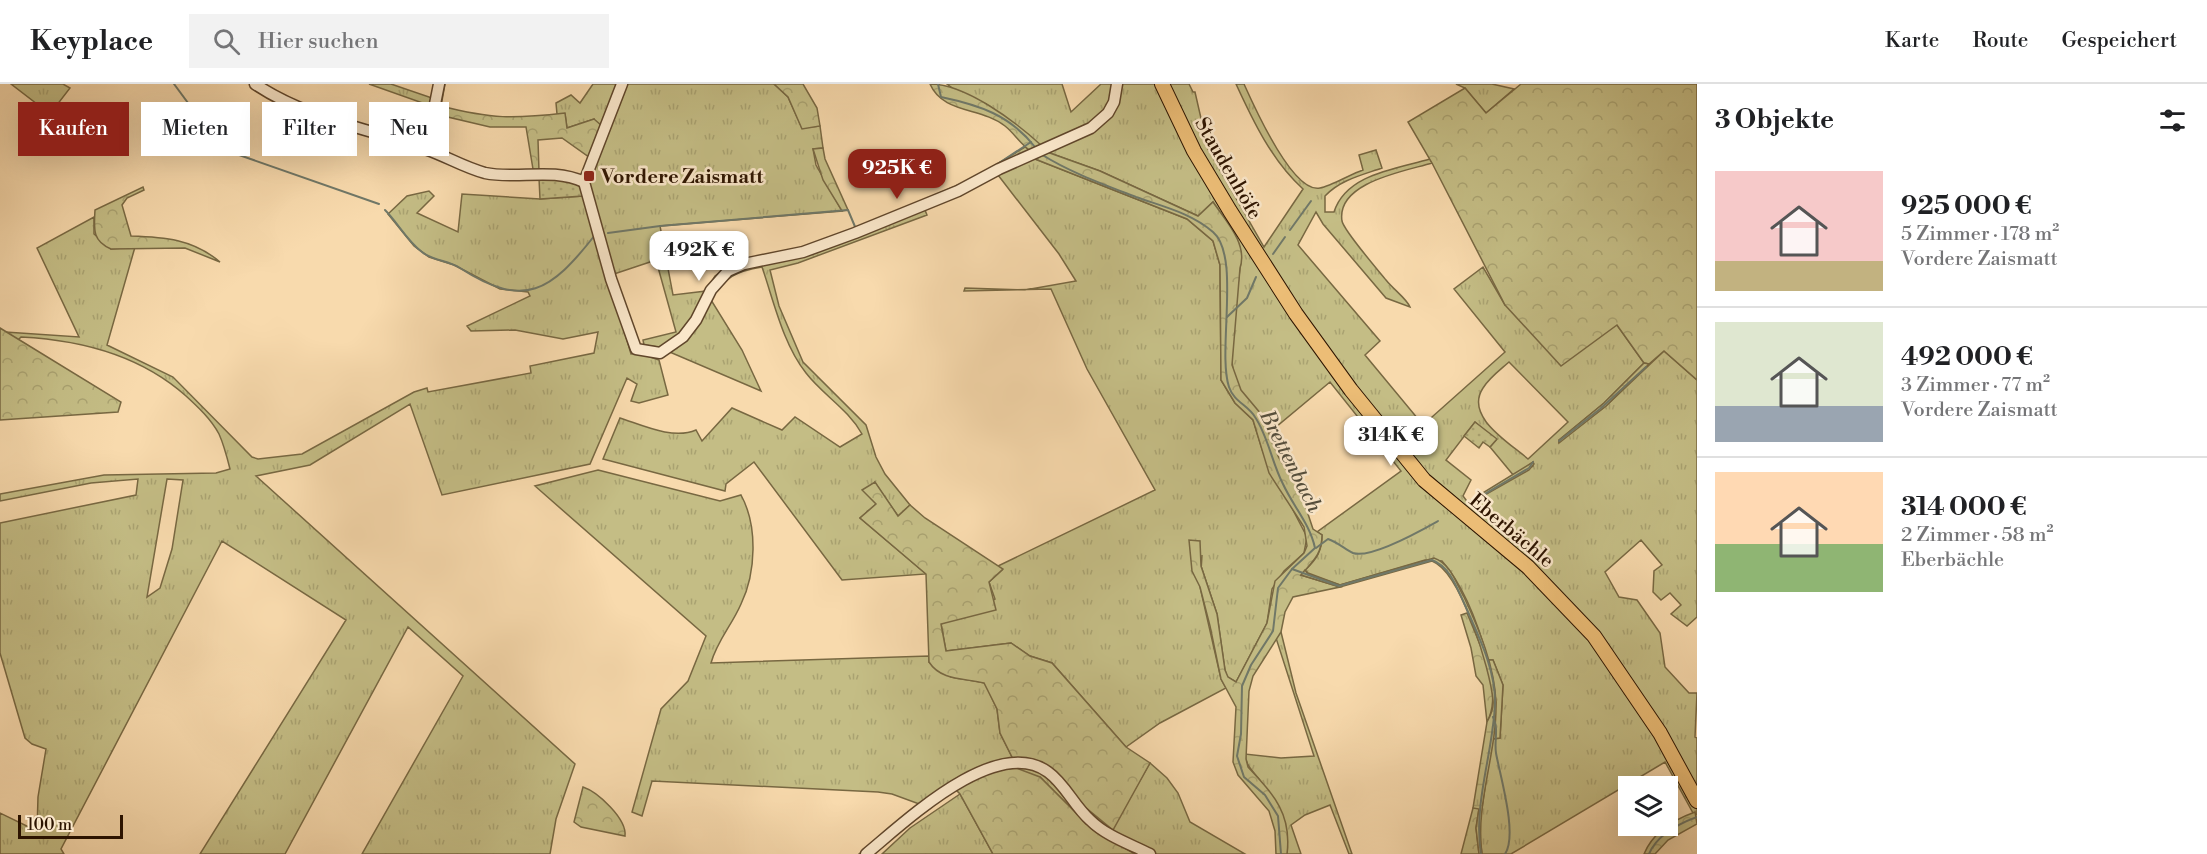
<!DOCTYPE html>
<html lang="de">
<head>
<meta charset="utf-8">
<style>
	:root { --surface:#fff; --page:#f2f2f2; --text:#202124; --muted:#757577; --line:#e0e0e0; --accent:#8f2418 }
	body { margin:0; font-family:"Libre Bodoni",serif; background:var(--page); color:var(--text); height:100vh; display:flex; flex-direction:column; font-size:22px; white-space:nowrap }
	* { box-sizing:border-box; margin:0 }
	p { font-size:20px; color:var(--muted) }
	.icon { flex:none; width:33px; height:33px; fill:none; stroke:currentColor; stroke-width:2; stroke-linecap:round; stroke-linejoin:round }
	.map { position:relative; flex:1; overflow:hidden }
	.side { display:flex; flex-direction:column; background:var(--surface); width:510px }
	.side>* { flex:none }
	.guide { position:absolute; left:18px; top:18px; width:570px; height:54px; display:flex; gap:12px }
	.tools { position:absolute; left:1618px; top:692px; display:grid; gap:12px }
	.tools a { display:grid; place-items:center; width:60px; height:60px; border-radius:0px; background:var(--surface); box-shadow:0 6px 24px #0002; font-size:30px }
	.scale { position:absolute; left:18px; bottom:15px; width:105px; box-sizing:border-box; padding-left:6px; border:3px solid #2d1400; border-top:0; font-size:16px; line-height:21px; white-space:nowrap; color:#2d1400; -webkit-text-stroke:4px #fae7ca; paint-order:stroke }
	.price { position:absolute; translate:-50% -51px; padding:0 14px; border-radius:12px; background:#fff; color:#222; font-size:20px; line-height:39px; filter:drop-shadow(0 2px 3px #0008) }
	.price::after { content:''; position:absolute; left:50%; top:36px; width:18px; height:14px; margin-left:-9px; background:inherit; clip-path:polygon(0 0,100% 0,50% 100%) }
	.price.selected { background:var(--accent); color:#fff }
	ul { padding:0; list-style:none }
	li { display:flex; align-items:center; gap:18px; height:150px; padding:0 18px }
	li+li { border-top:2px solid var(--line) }
	li span { display:grid; place-items:center; flex:none; width:168px; height:120px; border-radius:0px; color:#555 }
	li>.icon { margin-inline-start:auto }
	span .icon { width:72px; height:72px; fill:#fffc; stroke-width:1 }
	li b { font-size:26px }
	h2 { display:flex; justify-content:space-between; align-items:center; height:72px; padding:0 18px; font-size:26px }
	.tag { padding:0 21px; border-radius:0px; background:var(--surface); box-shadow:0 6px 24px #0002; font-size:21px; line-height:54px }
	.tag.selected { background:var(--accent); color:#fff }
	header { display:flex; align-items:center; gap:36px; box-sizing:border-box; height:84px; padding:0 30px; background:var(--surface); border-bottom:2px solid var(--line) }
	header strong { font-size:28px }
	nav { display:flex; gap:33px; margin-inline-start:auto; font-size:21px }
	.search { width:420px; height:54px; background:var(--page); display:flex; align-items:center; gap:15px; box-sizing:border-box; padding:0 21px; border-radius:0px; color:var(--muted); font-size:22px }
	main { display:flex; flex:1; min-height:0 }
	.map>svg:first-child { display:block }
</style>
</head>
<body>
<header>
<strong>Keyplace</strong>
<div class="search"><svg class="icon" aria-label="search" viewBox="0 0 24 24"><circle cx="10" cy="10" r="6"/><path d="M15 15l6 6"/></svg>Hier suchen</div>
<nav><a>Karte</a><a>Route</a><a>Gespeichert</a></nav>
</header>
<main>
<div class="map">
<svg width="1697" height="770" viewBox="0 0 1697 770">
	<defs>
		<pattern id="grass-tufts" width="24" height="20" patternUnits="userSpaceOnUse" patternTransform="scale(1.5)"><rect width="24" height="20" fill="#c4bd85"/><path d="M3 7l-1-3M5 7V3M7 7l1-3M15 17l-1-3M17 17v-4M19 17l1-3" fill="none" stroke="#a9a271"/></pattern>
		<pattern id="forest-crowns" width="20" height="18" patternUnits="userSpaceOnUse" patternTransform="scale(1.5)"><rect width="20" height="18" fill="#c4bd85"/><path d="M2 6a3 3 0 1 1 6 0M12 15a3 3 0 1 1 6 0" fill="none" stroke="#a9a271"/></pattern>
		<pattern id="wetland-marsh" width="20" height="14" patternUnits="userSpaceOnUse" patternTransform="scale(1.5)"><rect width="20" height="14" fill="#c4bd85"/><path d="M1 5h8M5 5V1M11 12h8M15 12V8" fill="none" stroke="#a9a271"/></pattern>
		<pattern id="garden-dots" width="8" height="8" patternUnits="userSpaceOnUse" patternTransform="scale(1.5)"><rect width="8" height="8" fill="#c4bd85"/><path d="M2 2h.1M6 6h.1" fill="none" stroke="#a9a271" stroke-width="1.8" stroke-linecap="round"/></pattern>
	</defs>
	<rect width="100%" height="100%" fill="#f8daad"/>
	<filter id="stains"><feTurbulence type="fractalNoise" baseFrequency=".00333" numOctaves="4"/><feColorMatrix values="0 0 0 0 .2 0 0 0 0 .09 0 0 0 0 .02 0 0 0 .5 -.17"/></filter>
	<radialGradient id="worn" r=".72"><stop offset=".6" stop-color="#630" stop-opacity="0"/><stop offset="1" stop-color="#630" stop-opacity=".3"/></radialGradient>
	<g fill="url(#grass-tufts)" stroke="#786842" stroke-width="1.5" fill-rule="evenodd">
		<path d="M11 0H63L70 4 50 30Z"/>
		<path d="M369 0H391L432 14 431 22Z"/>
		<path d="M593 0H774L788 13 802 44 820 42 823 64 813 65 816 81 842 127 660 142 673 211 706 207 715 192 729 182 793 168 852 147 974 94 1025 63 1032 68 1035 75 1187 135 1213 157 1220 181 1221 296 1235 319 1253 336 1263 368 1307 453 1304 469 1284 487 1272 505 1267 539 1236 598 1227 593 1225 586 1217 530 1201 482 1202 471 1200 503 1221 595 1226 604 1160 639 1126 663 1052 579 1030 572 1011 559 946 567 941 540 995 515 989 498 1002 486 998 482 1155 406 1087 285 1051 205 964 207 965 204 1025 206 1076 197 1059 170 998 91 925 126 927 131 798 179 770 186 779 222 803 278 866 341 876 373 885 390 910 421 898 432 875 399 876 420 860 434 926 490 842 496 754 378 726 400 725 407 603 375 620 334C642 341 673 356 696 346L702 357 732 324 782 346 795 333 840 363 862 350C848 325 823 311 806 289 783 260 774 218 762 183 737 187 724 193 711 216L742 266 761 307 658 263 644 261 643 256 676 248 656 176 608 192 631 270 639 269 659 276 668 311 639 319 631 317 637 300 627 294 590 380 442 411 410 320 310 381 256 392 575 680 556 735 550 770H362L463 592 408 543 285 770H200L346 536 222 457 61 765 64 770H0V729L37 747 38 713 46 665 32 660 25 654 0 569V439L136 411 138 395 91 399 0 417V410L104 391 216 389 230 385C227 373 224 361 219 350 211 335 198 323 186 312 140 271 82 256 21 253L18 256 5 248 79 253 37 164 94 133V150L111 165 135 163 107 261 173 293 252 373 258 375 302 370 414 308 427 304 428 308 531 289 530 282 594 269 598 248 563 255 515 246 471 247 467 242 530 212 528 208 500 205 454 181 429 173 414 162 388 130 407 112 429 107 434 112 417 129 458 148 462 110 540 115 583 112 597 79 594 35 567 44 565 30H557L556 19 571 11 580 19ZM167 395 183 396 172 465 160 504 147 513Z"/>
		<path d="M947 0H1062L1071 28 1101 0H1189L1193 8H1195L1208 65 1264 163 1303 105C1272 77 1253 37 1236 0H1244C1253 20 1293 110 1320 104 1331 102 1351 90 1363 86L1359 71 1376 66 1382 84C1362 91 1340 96 1325 112V128H1334C1346 90 1396 85 1430 75L1432 79C1406 87 1336 98 1342 137 1344 147 1378 186 1386 196 1393 205 1407 215 1410 223L1386 214 1323 140 1316 128 1298 161 1380 257 1365 271 1423 341 1505 268 1454 205 1483 183 1505 221 1617 241 1644 279 1604 319 1559 356V358L1606 322 1664 267 1697 296V533L1687 542 1671 530 1681 521 1670 509 1661 516 1653 508 1654 487 1662 481 1641 456 1605 488 1619 513 1637 516 1660 549 1665 583 1689 609H1697L1695 653 1697 654V731L1693 729 1665 678 1511 770H1482L1479 745 1492 655 1500 654 1503 601 1493 576H1488C1479 543 1465 503 1442 477L1425 476 1340 501 1308 489 1305 486C1317 475 1322 467 1322 451L1317 448 1401 387 1330 298 1270 348C1262 332 1251 321 1241 307 1222 280 1237 216 1240 184 1247 160 1226 138 1213 118L1198 132 1100 87 1047 68 986 20 956 7ZM1509 278 1568 338 1528 375C1510 359 1464 333 1483 304 1489 294 1500 286 1509 278ZM1475 338 1496 356 1490 363 1514 392 1533 378V382L1469 420 1463 412 1471 396 1446 376Z"/>
		<path d="M1456 0H1492L1514 5 1486 29 1465 4Z"/>
		<path d="M598 386 720 417 741 411C758 442 756 489 741 520 732 541 717 557 711 579L929 572V578L951 593 985 599 997 625 1000 649 1013 675H1026L1050 683 1100 737 1112 745 1150 679 1167 694 1178 709 1190 738 1245 770H1135L1093 746 1040 693 955 705 870 770H859L922 721 892 710 878 708 652 697 642 732 632 728 661 625 688 597 706 552 535 402Z"/>
		<path d="M1281 548 1296 609 1352 770H1349L1330 721 1305 731 1291 741 1301 770H1287C1290 743 1275 716 1259 695 1252 686 1246 682 1245 670L1281 674 1314 672 1276 554Z"/>
		<path d="M960 710 993 770H882L910 744Z"/>
	</g>
	<g fill="url(#forest-crowns)" stroke="#786842" stroke-width="1.5">
		<path d="M435 0H445L441 22C492 35 513 35 565 29L567 44 594 35 602 42 589 73 562 54 538 56 539 87 533 85 526 43H490L439 31 430 63Z"/>
		<path d="M774 0H803L817 24 820 42 802 45 788 13Z"/>
		<path d="M930 0C966 0 1016 38 1042 62L1032 68C1021 61 1015 50 1005 42 981 23 943 30 930 0Z"/>
		<path d="M1521 0H1697V296L1664 267 1649 280 1644 279 1617 241 1561 282 1505 221 1432 79 1408 38 1465 4 1486 29Z"/>
		<path d="M823 64 825 75 848 126 842 127 823 96 813 65Z"/>
		<path d="M1047 68 1100 87 1198 132 1213 118C1226 137 1248 160 1240 184L1232 281 1241 306 1261 330 1279 374 1301 409 1313 445 1322 451C1322 470 1313 477 1301 491L1340 503 1293 513 1285 528 1281 548 1253 592 1249 607 1246 675 1248 683C1274 711 1292 730 1287 770H1276L1275 747 1269 727 1238 691 1233 678 1236 623 1221 595 1210 542 1200 503 1192 487 1189 456 1200 457 1201 482 1217 530 1225 586 1228 593 1236 598 1267 539 1275 497 1304 469 1307 462 1304 443 1269 389 1253 336 1235 319 1221 296 1220 181 1213 157 1187 135 1035 75Z"/>
		<path d="M143 103 144 106 127 114 122 121 131 152C164 153 193 155 220 178L185 164 111 165C92 157 94 145 95 126Z"/>
		<path d="M0 244 121 318 118 328 0 336Z"/>
		<path d="M875 398 898 432 910 421 925 434 1003 485 989 498 996 526 941 540 946 567 1011 559 1030 572 1052 579 1126 663 1150 679 1113 746 1085 723 1050 683 1026 675H1013L1000 649 997 625 984 599C965 594 941 597 929 578L926 490 860 434 876 420 862 406Z"/>
		<path d="M1467 529C1479 559 1504 607 1487 638L1483 601 1476 592 1471 564 1461 531Z"/>
		<path d="M1488 576H1493L1503 601 1500 654 1492 655 1496 618Z"/>
		<path d="M1016 684 1040 693 1093 746 1135 770H993L960 710 955 705 991 687Z"/>
		<path d="M583 703C598 708 627 735 625 752L581 743 574 738Z"/>
		<path d="M1473 724H1479L1476 744 1479 770H1461Z"/>
		<path d="M1695 728 1697 740 1668 756 1655 770H1644C1653 748 1673 736 1695 728Z"/>
	</g>
	<g fill="url(#wetland-marsh)" stroke="#786842" stroke-width="1.5">
		<path d="M1644 279 1649 280 1606 322 1559 359V356L1604 319Z"/>
		<path d="M1533 378 1534 380 1529 386 1469 420 1468 418Z"/>
		<path d="M1434 474C1451 480 1456 499 1464 513 1479 545 1495 583 1496 619 1497 670 1475 719 1482 770H1479L1476 744 1479 725 1473 724 1487 638C1491 631 1494 624 1493 616 1490 585 1461 488 1432 477L1340 503 1301 491 1305 486 1308 490 1340 501Z"/>
	</g>
	<g fill="url(#garden-dots)" stroke="#786842" stroke-width="1.5">
		<path d="M539 94 581 98 583 112 540 115Z"/>
		<path d="M1475 338 1497 355 1490 363 1483 358 1479 364 1464 352Z"/>
	</g>
	<g fill="none" stroke-linecap="round" stroke-linejoin="round">
		<g stroke="#707868" stroke-width="2">
			<path d="M174 0 222 65 379 120"/>
			<path d="M938 0 941 13C979 21 1010 31 1035 63"/>
			<path d="M1041 70C1069 88 1105 101 1136 113 1164 123 1191 129 1213 148 1241 172 1217 267 1229 303 1234 318 1248 321 1255 333 1268 352 1272 379 1283 400 1293 422 1310 440 1315 464L1292 485 1278 504 1273 547 1251 581 1242 602 1241 650 1237 672 1244 693 1265 711 1278 732 1281 770"/>
			<path d="M999 79 1031 58"/>
			<path d="M385 126C398 139 407 157 422 168 433 177 448 176 460 184 525 226 551 207 595 151"/>
			<path d="M1290 146 1311 117"/>
			<path d="M608 149 660 142 848 126 856 145"/>
			<path d="M1273 170 1285 153"/>
			<path d="M1227 233 1247 214 1256 193"/>
			<path d="M1559 357 1600 325 1646 283"/>
			<path d="M1471 418 1529 384 1533 378"/>
			<path d="M1316 464 1328 455C1337 458 1345 465 1353 469 1371 475 1422 446 1438 437"/>
			<path d="M1292 485 1339 502 1432 476C1450 483 1456 502 1464 519 1477 549 1496 585 1495 620 1493 670 1473 719 1481 770"/>
			<path d="M1493 633C1499 645 1494 656 1496 669 1500 692 1518 751 1505 770"/>
			<path d="M1649 770C1657 751 1678 740 1697 733"/>
		</g>
		<g stroke="#60462b" stroke-width="13">
			<g id="minor">
				<path d="M255 0C307 35 368 44 425 65 446 72 463 83 485 89 518 96 551 83 584 98"/>
				<path d="M426 65 439 0"/>
				<path d="M584 98 611 195 636 265 660 269 683 253 696 236 711 206 728 187 744 180 803 168 855 149 958 107 999 85 1091 44 1108 29 1114 18 1117 0"/>
				<path d="M584 98 622 0"/>
				<path d="M866 770C904 739 996 650 1048 688 1065 700 1074 722 1090 736 1106 752 1130 760 1150 770"/>
			</g>
		</g>
		<g stroke="#2d1400" stroke-width="16">
			<path id="major" d="M1162 0 1194 67 1230 127 1296 230 1351 306 1424 396 1528 483 1594 552 1660 649 1697 717"/>
		</g>
		<use href="#minor" stroke="#fae7ca" stroke-width="10"/>
		<use href="#major" stroke="#ecbd76" stroke-width="14"/>
	</g>
	<rect fill="#8f2418" stroke="#fae7ca" stroke-width="2" x="583" y="86" width="12" height="12" rx="3"/>
	<g text-anchor="middle" stroke-width="5" stroke-linejoin="round" paint-order="stroke">
		<g font-size="20" fill="#2d1400" stroke="#fae7ca">
			<text transform="translate(1229 84) rotate(60)" y="7">Staudenhöfe</text>
			<text transform="translate(1512 446) rotate(40)" y="7">Eberbächle</text>
		</g>
		<g font-size="20" font-weight="bold" fill="#2d1400" stroke="#fae7ca" text-anchor="start">
			<text x="601" y="99">Vordere Zaismatt</text>
		</g>
		<g font-size="21" font-style="italic" fill="#544e3d" stroke="#fae7ca">
			<text transform="translate(1291 377) rotate(63)" y="7">Brettenbach</text>
		</g>
	</g>
	<rect width="100%" height="100%" filter="url(#stains)"/>
	<rect width="100%" height="100%" fill="url(#worn)"/>
</svg>
<div class="tools">
<a><svg class="icon" aria-label="layers" viewBox="0 0 24 24"><path d="M12 4l9 5-9 5-9-5zM3 14l9 5 9-5"/></svg></a>
</div>
<div class="scale">100 m</div>
<b class="price selected" style="left:897px;top:116px">925K €</b>
<b class="price" style="left:699px;top:198px">492K €</b>
<b class="price" style="left:1391px;top:383px">314K €</b>
<div class="guide">
<a class="tag selected">Kaufen</a>
<a class="tag">Mieten</a>
<a class="tag">Filter</a>
<a class="tag">Neu</a>
</div>
</div>
<section class="side">
<h2>3 Objekte<svg class="icon" aria-label="filters" viewBox="0 0 24 24"><path d="M4 7h16M4 17h16"/><circle cx="9" cy="7" r="2"/><circle cx="15" cy="17" r="2"/></svg></h2>
<ul>
<li><span style="background:linear-gradient(#f6c9c9 75%,#c2b280 0)"><svg class="icon" aria-label="home" viewBox="0 0 24 24"><path d="M3 11l9-7 9 7M6 9v11h12V9"/></svg></span><div><b>925 000 €</b><p>5 Zimmer · 178 m²</p><p>Vordere Zaismatt</p></div></li>
<li><span style="background:linear-gradient(#dfe7d0 70%,#9aa5b1 0)"><svg class="icon" aria-label="home" viewBox="0 0 24 24"><path d="M3 11l9-7 9 7M6 9v11h12V9"/></svg></span><div><b>492 000 €</b><p>3 Zimmer · 77 m²</p><p>Vordere Zaismatt</p></div></li>
<li><span style="background:linear-gradient(#ffd9b3 60%,#8fb573 0)"><svg class="icon" aria-label="home" viewBox="0 0 24 24"><path d="M3 11l9-7 9 7M6 9v11h12V9"/></svg></span><div><b>314 000 €</b><p>2 Zimmer · 58 m²</p><p>Eberbächle</p></div></li>
</ul>
</section>
</main>
</body>
</html>
